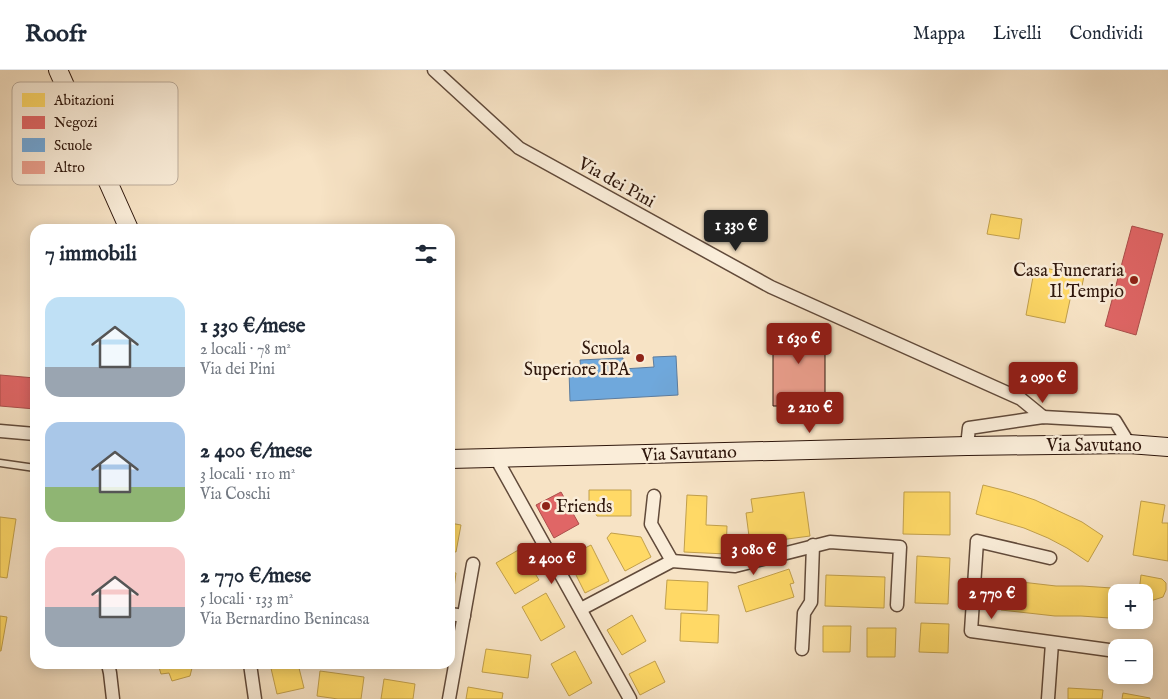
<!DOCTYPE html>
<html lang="it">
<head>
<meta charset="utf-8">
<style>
	:root { --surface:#fff; --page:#f2f2f3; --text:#1f2937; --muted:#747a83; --line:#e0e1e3; --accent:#8f2418 }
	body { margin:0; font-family:"IM FELL English",serif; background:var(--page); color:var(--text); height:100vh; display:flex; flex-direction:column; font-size:19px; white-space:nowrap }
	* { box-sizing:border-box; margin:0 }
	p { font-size:16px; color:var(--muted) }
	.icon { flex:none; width:28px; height:28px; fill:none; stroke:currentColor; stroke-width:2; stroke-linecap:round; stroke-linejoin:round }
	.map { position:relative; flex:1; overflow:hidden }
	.drawer { position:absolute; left:30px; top:154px; width:425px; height:445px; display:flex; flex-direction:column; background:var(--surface); border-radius:15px; box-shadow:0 2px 12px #0003 }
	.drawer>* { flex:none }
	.tools { position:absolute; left:1108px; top:514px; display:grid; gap:10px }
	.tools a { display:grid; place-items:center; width:45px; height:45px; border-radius:10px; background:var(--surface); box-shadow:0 2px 12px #0003; font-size:25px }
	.price { position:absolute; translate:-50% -42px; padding:0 11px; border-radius:5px; background:var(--accent); color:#fff; font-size:16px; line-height:32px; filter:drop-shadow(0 1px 2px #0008) }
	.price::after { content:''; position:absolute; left:50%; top:30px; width:15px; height:11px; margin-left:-8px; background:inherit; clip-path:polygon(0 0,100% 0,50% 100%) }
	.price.on { background:#222; color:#fff }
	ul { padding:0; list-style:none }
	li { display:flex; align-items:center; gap:15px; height:125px; padding:0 15px }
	li span { display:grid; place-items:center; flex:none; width:140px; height:100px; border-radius:15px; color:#555 }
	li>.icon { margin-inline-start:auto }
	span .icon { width:60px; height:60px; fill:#fffc; stroke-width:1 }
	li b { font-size:21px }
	h2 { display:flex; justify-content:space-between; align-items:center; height:60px; padding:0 15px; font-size:21px }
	header { display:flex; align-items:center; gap:30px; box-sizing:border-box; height:70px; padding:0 25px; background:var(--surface); border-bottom:1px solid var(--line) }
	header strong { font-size:24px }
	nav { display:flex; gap:28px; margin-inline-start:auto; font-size:18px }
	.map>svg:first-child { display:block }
</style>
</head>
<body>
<header>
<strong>Roofr</strong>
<nav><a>Mappa</a><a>Livelli</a><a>Condividi</a></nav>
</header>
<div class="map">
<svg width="1168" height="629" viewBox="0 0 1168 629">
	<rect width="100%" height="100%" fill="#f7e3c5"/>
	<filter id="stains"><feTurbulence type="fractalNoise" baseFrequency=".004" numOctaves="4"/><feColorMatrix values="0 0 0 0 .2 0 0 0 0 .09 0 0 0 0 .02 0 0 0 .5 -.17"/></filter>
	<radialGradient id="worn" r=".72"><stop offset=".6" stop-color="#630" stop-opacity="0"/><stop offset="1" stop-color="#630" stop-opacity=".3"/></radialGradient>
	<g fill="#ffd966" stroke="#c19f4b">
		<path d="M991 144 1022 149 1019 169 987 164Z"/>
		<path d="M1035 196 1084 206 1080 226 1071 225 1065 253 1026 245Z"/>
		<path d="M983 415 1011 422 1035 430 1082 452 1103 466 1088 492 1067 478 1048 468 1024 458 976 444Z"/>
		<path d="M589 420H631V446H597L589 434Z"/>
		<path d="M804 422 810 466 750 474 746 443 753 442 751 429Z"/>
		<path d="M904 422H950V465L903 464Z"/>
		<path d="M687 425 707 426 706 455 727 456 726 484 684 482Z"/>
		<path d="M1141 431 1165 435 1162 453H1168V491L1133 485Z"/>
		<path d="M0 447 16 449 7 508 0 507Z"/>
		<path d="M450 453 461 455 456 482 450 481Z"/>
		<path d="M611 463 641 467 651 487 625 501 607 468Z"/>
		<path d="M591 475 609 511 585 523 567 487Z"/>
		<path d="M520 479 539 510 515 524 496 493Z"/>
		<path d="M917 486 950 488 948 534 915 533Z"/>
		<path d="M789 499 794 513 790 514 794 527 746 542 738 516Z"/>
		<path d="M450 502 456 503 452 533H450Z"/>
		<path d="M826 505 885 507 884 538 825 536Z"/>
		<path d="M1141 505 1162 509 1166 513V520L1163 527 1144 533V522H1139Z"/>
		<path d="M667 510 708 512 707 541 665 539Z"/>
		<path d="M1004 510 1056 516H1082L1112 518 1109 548 1081 546H1055L1001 540Z"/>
		<path d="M546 523 565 557 541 571 522 537Z"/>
		<path d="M681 543 719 545 718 573 680 571Z"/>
		<path d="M632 545 646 571 622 585 607 560Z"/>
		<path d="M0 546 7 547 1 581H0Z"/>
		<path d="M921 553 949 554 948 583 919 582Z"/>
		<path d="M823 556H851L850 582H823Z"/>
		<path d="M867 558H896L895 587H867Z"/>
		<path d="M486 579 531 585 528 608 482 602Z"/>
		<path d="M575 581 592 613 569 626 551 594Z"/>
		<path d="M655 591 665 612 640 625 629 604Z"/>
		<path d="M158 594H193L190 606 172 611 169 603 161 604Z"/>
		<path d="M270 594H298L304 618 277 624Z"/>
		<path d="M320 601 364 607 361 629H338L317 626Z"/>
		<path d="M384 609 415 614 413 629H381Z"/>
		<path d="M468 617 503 623 502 629H466Z"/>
		<path d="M1068 618 1103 620 1102 629H1068Z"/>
		<path d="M1123 623 1150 628V629H1122Z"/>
	</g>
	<g fill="#e06666" stroke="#ab4e4b">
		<path d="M1132 156 1163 164 1136 265 1105 256Z"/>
		<path d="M0 305 35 308V339L0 336Z"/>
		<path d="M561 422 579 454 554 468 536 435Z"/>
	</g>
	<path fill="#6fa8dc" stroke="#5c7c9e" d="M676 286 678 325 570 331 569 301H581L580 290 623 288V299L654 297 653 287Z"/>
	<path fill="#ea9e8c" stroke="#2f170c" d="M825 254V336H773V255Z"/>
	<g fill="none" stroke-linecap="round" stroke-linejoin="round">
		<g stroke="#614a3a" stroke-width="9">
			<path id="lane" d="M0 393 35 398"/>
		</g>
		<g stroke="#614a3a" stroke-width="15">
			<g id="street">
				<path d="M434 0 519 78 771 217 1021 329 1043 347"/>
				<path d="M0 361 35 364"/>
				<path d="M967 376 969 358 1043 347 1115 351 1129 374"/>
				<path d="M496 388 630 629"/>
				<path d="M654 426 651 454 672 491"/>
				<path d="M1050 488 977 471 971 561 1116 581"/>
				<path d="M581 539 672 491 735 496 830 472 900 477 897 535"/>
				<path d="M450 544 464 546"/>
				<path d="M802 579 804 543 811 532 813 475"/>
				<path d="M108 594 110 603 113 629"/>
				<path d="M250 594 255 629"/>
				<path d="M449 629 473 494"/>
				<path d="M1048 629 1052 573"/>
			</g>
		</g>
		<g stroke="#2f170c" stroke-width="20">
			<g id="secondary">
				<path d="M58 0 129 159"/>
				<path d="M450 389 967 376 1129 374 1168 377"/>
			</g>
		</g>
		<use href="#lane" stroke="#faedd9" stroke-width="6"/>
		<use href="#street" stroke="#faedd9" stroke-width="12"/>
		<use href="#secondary" stroke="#faedd9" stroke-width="18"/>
	</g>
	<g fill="#8f2418" stroke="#faedd9" stroke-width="2">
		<circle cx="1134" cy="210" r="5"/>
		<circle cx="640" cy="288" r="5"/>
		<circle cx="546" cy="436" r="5"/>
	</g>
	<g text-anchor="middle" stroke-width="5" stroke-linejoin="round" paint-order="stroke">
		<g font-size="18" fill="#2f170c" stroke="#faedd9">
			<text transform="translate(617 112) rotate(29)" y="6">Via dei Pini</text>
			<text x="1094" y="381">Via Savutano</text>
			<text transform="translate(689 383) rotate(-2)" y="6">Via Savutano</text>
		</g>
		<g font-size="18" fill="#2f170c" stroke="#faedd9" text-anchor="end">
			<text x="1124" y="206">Casa Funeraria<tspan x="1124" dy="21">Il Tempio</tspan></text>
			<text x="630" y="284">Scuola<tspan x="630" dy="21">Superiore IPA</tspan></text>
			<text x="556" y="442" text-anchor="start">Friends</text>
		</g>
	</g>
	<rect x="12" y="12" width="166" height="103" rx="8" fill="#faedd9" stroke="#bdad9c" stroke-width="1"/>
	<rect x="22" y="23" width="23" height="14" fill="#ffd966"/>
	<rect x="22" y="46" width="23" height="13" fill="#e06666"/>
	<rect x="22" y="68" width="23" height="14" fill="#6fa8dc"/>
	<rect x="22" y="91" width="23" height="13" fill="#ea9e8c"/>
	<g font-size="14" fill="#2f170c">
		<text x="54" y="35">Abitazioni</text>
		<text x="54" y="57">Negozi</text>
		<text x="54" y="80">Scuole</text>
		<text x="54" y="102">Altro</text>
	</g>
	<rect width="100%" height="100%" filter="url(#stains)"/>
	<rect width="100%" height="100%" fill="url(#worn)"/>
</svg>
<div class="tools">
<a>+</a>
<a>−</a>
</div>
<b class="price on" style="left:736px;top:182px">1 330 €</b>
<b class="price" style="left:799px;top:295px">1 630 €</b>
<b class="price" style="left:1043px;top:334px">2 090 €</b>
<b class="price" style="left:810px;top:364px">2 210 €</b>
<b class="price" style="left:754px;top:506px">3 080 €</b>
<b class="price" style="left:552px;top:515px">2 400 €</b>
<b class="price" style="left:992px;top:550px">2 770 €</b>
<section class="drawer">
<h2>7 immobili<svg class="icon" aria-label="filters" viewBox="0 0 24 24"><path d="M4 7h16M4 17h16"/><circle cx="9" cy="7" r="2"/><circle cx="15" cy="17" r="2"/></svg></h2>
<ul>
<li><span style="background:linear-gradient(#bfe0f5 70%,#9aa5b1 0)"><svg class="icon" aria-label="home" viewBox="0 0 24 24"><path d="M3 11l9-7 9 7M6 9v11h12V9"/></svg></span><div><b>1 330 €/mese</b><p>2 locali · 78 m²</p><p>Via dei Pini</p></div></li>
<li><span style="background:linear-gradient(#a9c7e8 65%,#8fb573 0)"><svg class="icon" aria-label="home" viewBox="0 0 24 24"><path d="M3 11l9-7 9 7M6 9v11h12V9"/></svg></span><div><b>2 400 €/mese</b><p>3 locali · 110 m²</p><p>Via Coschi</p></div></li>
<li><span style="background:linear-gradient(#f6c9c9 60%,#9aa5b1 0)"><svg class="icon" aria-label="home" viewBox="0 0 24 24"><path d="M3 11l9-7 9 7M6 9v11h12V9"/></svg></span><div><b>2 770 €/mese</b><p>5 locali · 133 m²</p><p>Via Bernardino Benincasa</p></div></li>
</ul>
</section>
</div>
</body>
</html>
